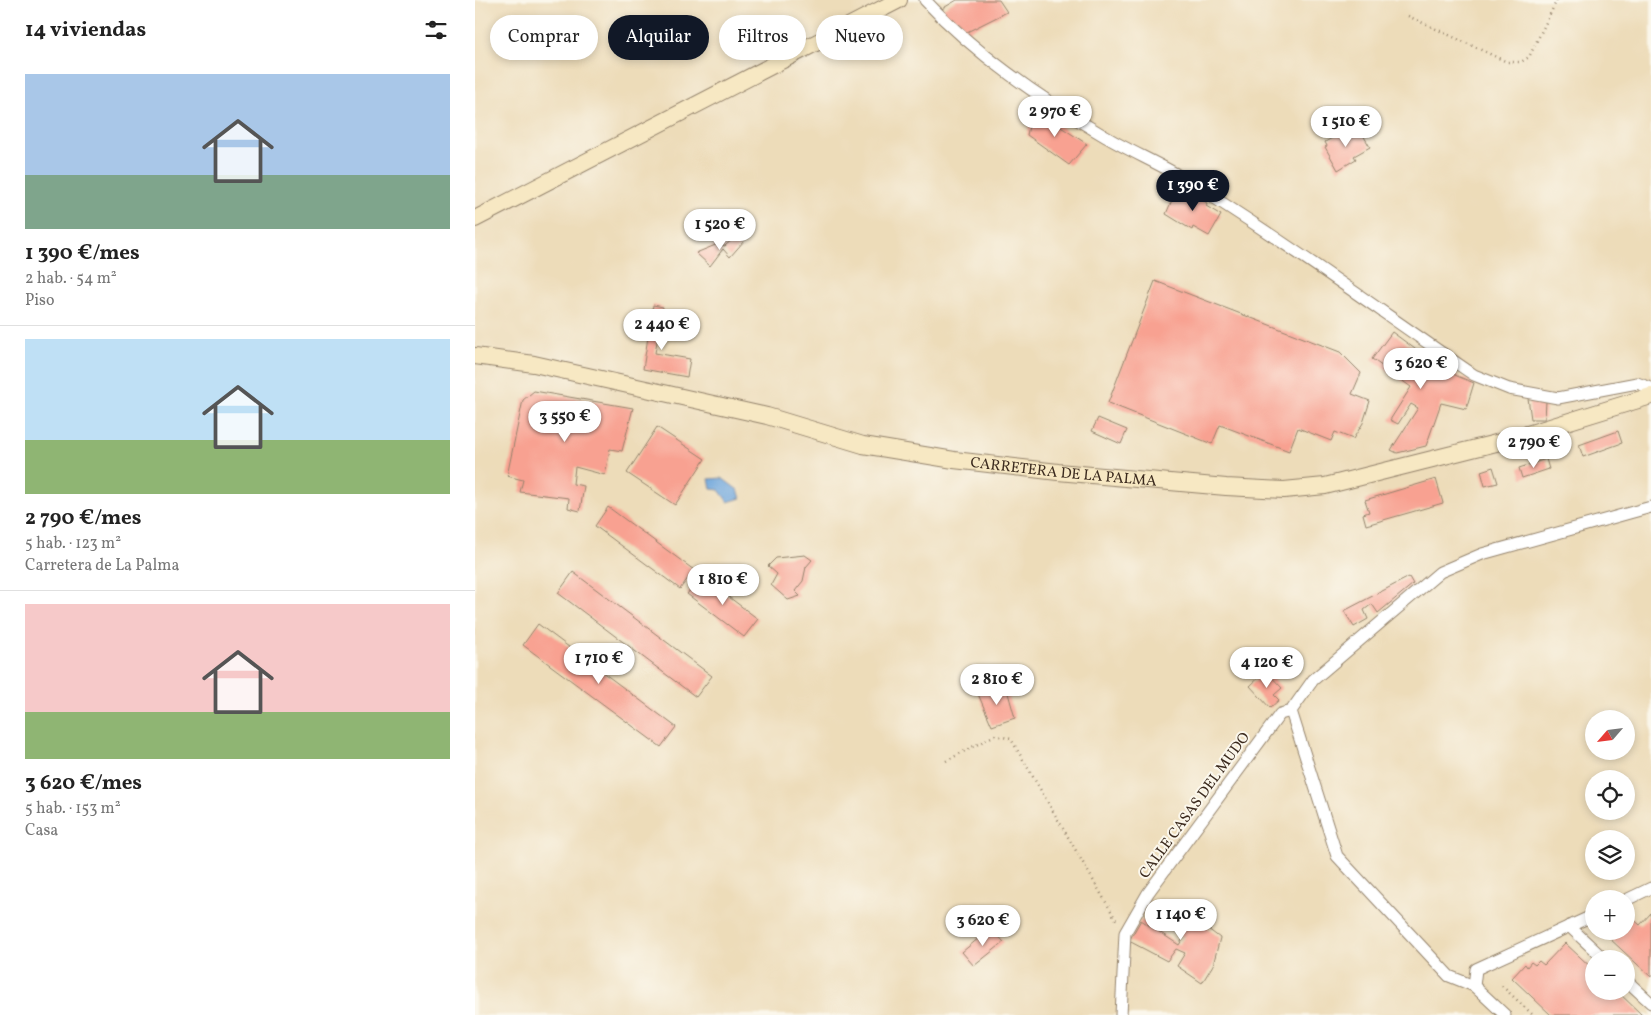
<!DOCTYPE html>
<html lang="es">
<head>
<meta charset="utf-8">
<style>
	:root { --surface:#fff; --page:#f6f6f6; --text:#222; --muted:#767676; --line:#e0e0e0; --accent:#111827 }
	body { margin:0; font-family:Vollkorn,serif; background:var(--page); color:var(--text); height:100vh; display:flex; flex-direction:column; font-size:19px; white-space:nowrap }
	* { box-sizing:border-box; margin:0 }
	p { font-size:16px; color:var(--muted) }
	.icon { flex:none; width:28px; height:28px; fill:none; stroke:currentColor; stroke-width:2; stroke-linecap:round; stroke-linejoin:round }
	.map { position:relative; flex:1; overflow:hidden }
	.drawer { display:flex; flex-direction:column; background:var(--surface); width:475px }
	.drawer>* { flex:none }
	.hud { position:absolute; left:15px; top:15px; width:475px; height:45px; display:flex; gap:10px }
	.needle { width:32px; rotate:242deg }
	.tools { position:absolute; left:1110px; top:710px; display:grid; gap:10px }
	.tools a { display:grid; place-items:center; width:50px; height:50px; border-radius:50%; background:var(--surface); box-shadow:0 2px 8px #0003; font-size:25px }
	.price { position:absolute; translate:-50% -42px; padding:0 11px; border-radius:18px; background:#fff; color:#222; font-size:16px; line-height:32px; filter:drop-shadow(0 1px 2px #0008) }
	.price::after { content:''; position:absolute; left:50%; top:30px; width:15px; height:11px; margin-left:-8px; background:inherit; clip-path:polygon(0 0,100% 0,50% 100%) }
	.price.selected { background:var(--accent); color:#fff }
	ul { padding:0; list-style:none }
	li { display:grid; align-content:center; gap:10px; height:265px; padding:0 25px }
	li+li { border-top:1px solid var(--line) }
	li span { display:grid; place-items:center; height:155px; border-radius:0px; color:#555 }
	li>.icon { margin-inline-start:auto }
	span .icon { width:90px; height:90px; fill:#fffc; stroke-width:1 }
	li b { font-size:21px }
	h2 { display:flex; justify-content:space-between; align-items:center; height:60px; padding:0 25px; font-size:21px }
	.tag { padding:0 18px; border-radius:22px; background:var(--surface); box-shadow:0 2px 8px #0003; font-size:18px; line-height:45px }
	.tag.selected { background:var(--accent); color:#fff }
	main { display:flex; flex:1; min-height:0 }
	.map>svg:first-child { display:block }
</style>
</head>
<body>
<main>
<section class="drawer">
<h2>14 viviendas<svg class="icon" aria-label="filters" viewBox="0 0 24 24"><path d="M4 7h16M4 17h16"/><circle cx="9" cy="7" r="2"/><circle cx="15" cy="17" r="2"/></svg></h2>
<ul>
<li><span style="background:linear-gradient(#a9c7e8 65%,#7fa58c 0)"><svg class="icon" aria-label="home" viewBox="0 0 24 24"><path d="M3 11l9-7 9 7M6 9v11h12V9"/></svg></span><div><b>1 390 €/mes</b><p>2 hab. · 54 m²</p><p>Piso</p></div></li>
<li><span style="background:linear-gradient(#bfe0f5 65%,#8fb573 0)"><svg class="icon" aria-label="home" viewBox="0 0 24 24"><path d="M3 11l9-7 9 7M6 9v11h12V9"/></svg></span><div><b>2 790 €/mes</b><p>5 hab. · 123 m²</p><p>Carretera de La Palma</p></div></li>
<li><span style="background:linear-gradient(#f6c9c9 70%,#8fb573 0)"><svg class="icon" aria-label="home" viewBox="0 0 24 24"><path d="M3 11l9-7 9 7M6 9v11h12V9"/></svg></span><div><b>3 620 €/mes</b><p>5 hab. · 153 m²</p><p>Casa</p></div></li>
</ul>
</section>
<div class="map">
<svg width="1176" height="1015" viewBox="0 0 1176 1015">
	<rect width="100%" height="100%" fill="#fbf7ec"/>
	<filter id="ink" filterUnits="userSpaceOnUse"><feTurbulence type="fractalNoise" baseFrequency=".02" numOctaves="2"/><feDisplacementMap in="SourceGraphic" scale="10" xChannelSelector="R" yChannelSelector="G"/><feConvolveMatrix kernelMatrix="1 2 1 2 8 2 1 2 1" color-interpolation-filters="sRGB"/></filter>
	<filter id="wash" filterUnits="userSpaceOnUse"><feTurbulence type="fractalNoise" baseFrequency=".0096" numOctaves="4" result="noise"/><feDisplacementMap in="SourceGraphic" scale="20" xChannelSelector="R" yChannelSelector="G"/><feGaussianBlur stdDeviation="1.12" result="paint"/><feColorMatrix in="noise" values="0 0 0 0 0 0 0 0 0 0 0 0 0 0 0 0 0 1.4 0 .05"/><feComposite in="paint" operator="in"/></filter>
	<g filter="url(#wash)">
		<rect width="100%" height="100%" fill="#eddcb9"/>
		<path fill="#6ea6dc" stroke="#54687d" d="M247 478 263 490 266 498 253 502 244 490 236 489 234 479Z"/>
		<g id="blocks">
			<g fill="#f8a191">
				<path d="M482 0H524L532 12 490 33 465 10Z"/>
				<path d="M558 109 612 144 594 165 552 135Z"/>
				<path d="M884 128 895 147 879 156 881 159 863 170 850 147 852 146 850 142 866 133 868 137Z"/>
				<path d="M703 186 732 203 731 206 746 215 734 236 718 227 717 230 691 214Z"/>
				<path d="M260 237 269 241 255 257 248 249 235 266 221 253 243 244 250 246Z"/>
				<path d="M680 281 865 352 886 373 877 394 895 401 888 423 878 439 860 432 856 441 823 428 814 451 745 425 737 444 633 403Z"/>
				<path d="M178 305 188 307 180 353 215 359 212 377 168 369Z"/>
				<path d="M917 332 955 360 982 376 999 383 991 409 966 403 951 446 922 453 916 450 943 408 936 404 923 424 915 420 936 387 897 359Z"/>
				<path d="M59 391 158 408 147 451 135 449 130 475 100 467 98 484 109 486 105 511 93 508 94 498 45 492 48 480 32 476 48 400Z"/>
				<path d="M1053 398 1071 401 1070 419H1056Z"/>
				<path d="M623 418 652 430 646 444 617 431Z"/>
				<path d="M182 427 230 459 200 505 152 473Z"/>
				<path d="M1143 431 1147 443 1108 457 1104 445Z"/>
				<path d="M1071 459 1074 469 1047 478 1044 468Z"/>
				<path d="M1018 467 1023 483 1010 486 1006 471Z"/>
				<path d="M961 479 968 503 891 525 888 514 894 512 890 500Z"/>
				<path d="M133 507 219 570 205 589 120 526Z"/>
				<path d="M330 555 337 560 331 567 328 581 320 591 325 596 313 600 296 585 302 574 293 566 301 558Z"/>
				<path d="M98 572 237 676 221 697 83 593Z"/>
				<path d="M226 576 283 619 269 637 212 594Z"/>
				<path d="M934 577 938 584 903 613 897 604 889 610 893 619 879 627 869 611Z"/>
				<path d="M63 624 201 727 186 747 48 645Z"/>
				<path d="M791 671 807 688 799 695 804 700 795 708 775 686Z"/>
				<path d="M531 686 540 718 517 726 503 694Z"/>
				<path d="M695 900 745 938 738 965 727 983 702 966 710 953 701 949 692 961 654 941 666 920 704 945 709 937 683 920Z"/>
				<path d="M1176 913V977L1133 937 1138 931H1151V917L1154 915 1165 925Z"/>
				<path d="M516 928 529 942 499 966 487 952Z"/>
				<path d="M1090 943 1119 970V991H1142L1167 1015H1076L1037 978 1050 964 1052 967 1056 962 1060 965 1064 961 1069 965Z"/>
			</g>
		</g>
	</g>
	<g filter="url(#ink)">
		<use href="#blocks" fill-opacity="0" stroke="#94836c" stroke-width="1"/>
		<g fill="none" stroke-linecap="round" stroke-linejoin="round">
			<g stroke="#94836c" stroke-width="13">
				<g id="street">
					<path d="M450 0C501 55 566 99 631 137 653 150 678 161 701 174 803 236 901 308 999 375L1034 389 1083 398 1162 383 1176 388"/>
					<path d="M1151 900 1176 888"/>
					<path d="M1094 926 1129 959"/>
					<path d="M1151 980 1176 1003"/>
					<path d="M999 986 1001 969 1119 915"/>
					<path d="M646 1015 650 933 673 893 805 714 816 711"/>
					<path d="M1030 1015 999 986 974 976 862 856 816 711 838 680 965 572 1007 554 1176 507"/>
				</g>
			</g>
			<g stroke="#94836c" stroke-width="18">
				<g id="secondary">
					<path d="M0 219 424 0"/>
					<path id="s1" d="M0 356 59 364 292 416 388 445 479 460 583 472 751 487 809 490 850 486 1033 440 1176 396"/>
				</g>
			</g>
			<g stroke="#94836c" stroke-width="2.5" stroke-dasharray="1 4" stroke-linecap="butt">
				<path d="M933 16 1032 62H1046L1054 57 1082 0"/>
				<path d="M471 761 520 735 536 739 643 923"/>
				<path d="M1027 986 1058 1015"/>
			</g>
			<use href="#street" stroke="#fff" stroke-width="11"/>
			<use href="#secondary" stroke="#f7e8c3" stroke-width="16"/>
		</g>
	</g>
	<g text-anchor="middle" stroke-width="4" stroke-linejoin="round" paint-order="stroke">
		<g font-size="15" fill="#3b2a1e" stroke="#fbf7ec">
			<text dy="5" stroke="none"><textPath href="#s1" startOffset="601">CARRETERA DE LA PALMA</textPath></text>
			<text transform="translate(719 805) rotate(-54)" y="5">CALLE CASAS DEL MUDO</text>
		</g>
	</g>
</svg>
<div class="tools">
<a><svg class="needle" viewBox="-14 -14 28 28"><path d="M0-13l5 13h-10z" fill="#e53935"/><path d="M0 13l5-13h-10z" fill="#767676"/></svg></a>
<a><svg class="icon" aria-label="locate" viewBox="0 0 24 24"><circle cx="12" cy="12" r="6"/><path d="M12 2v4M12 18v4M2 12h4M18 12h4"/></svg></a>
<a><svg class="icon" aria-label="layers" viewBox="0 0 24 24"><path d="M12 4l9 5-9 5-9-5zM3 14l9 5 9-5"/></svg></a>
<a>+</a>
<a>−</a>
</div>
<b class="price" style="left:580px;top:138px">2 970 €</b>
<b class="price" style="left:871px;top:148px">1 510 €</b>
<b class="price selected" style="left:718px;top:212px">1 390 €</b>
<b class="price" style="left:245px;top:251px">1 520 €</b>
<b class="price" style="left:187px;top:351px">2 440 €</b>
<b class="price" style="left:946px;top:390px">3 620 €</b>
<b class="price" style="left:90px;top:443px">3 550 €</b>
<b class="price" style="left:1059px;top:469px">2 790 €</b>
<b class="price" style="left:248px;top:606px">1 810 €</b>
<b class="price" style="left:124px;top:685px">1 710 €</b>
<b class="price" style="left:792px;top:689px">4 120 €</b>
<b class="price" style="left:522px;top:706px">2 810 €</b>
<b class="price" style="left:706px;top:941px">1 140 €</b>
<b class="price" style="left:508px;top:947px">3 620 €</b>
<div class="hud">
<a class="tag">Comprar</a>
<a class="tag selected">Alquilar</a>
<a class="tag">Filtros</a>
<a class="tag">Nuevo</a>
</div>
</div>
</main>
</body>
</html>
